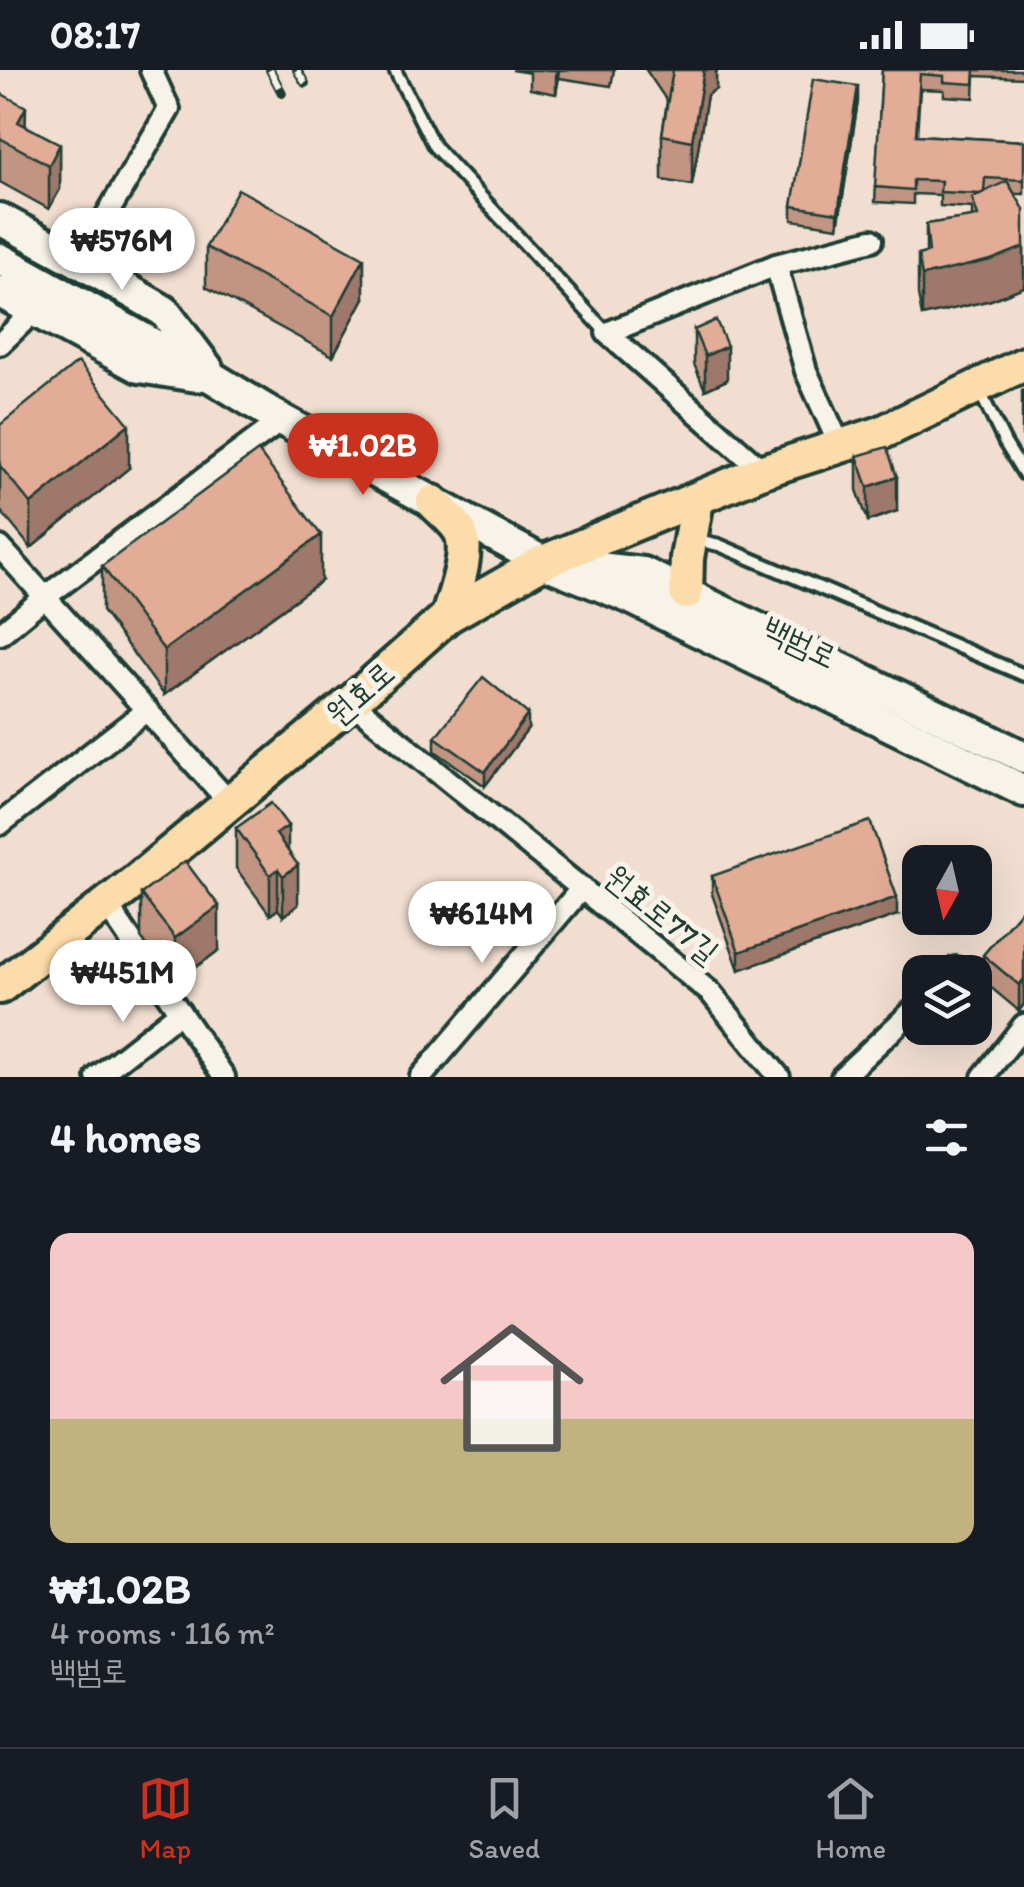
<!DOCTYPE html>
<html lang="en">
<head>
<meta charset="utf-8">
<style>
	:root { --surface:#171b24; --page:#242831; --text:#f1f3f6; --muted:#9ea1a6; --line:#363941; --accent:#c8321e }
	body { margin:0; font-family:Itim,"Poor Story",sans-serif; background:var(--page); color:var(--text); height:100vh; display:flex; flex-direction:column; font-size:38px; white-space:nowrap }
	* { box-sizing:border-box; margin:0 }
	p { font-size:32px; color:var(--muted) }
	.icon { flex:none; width:55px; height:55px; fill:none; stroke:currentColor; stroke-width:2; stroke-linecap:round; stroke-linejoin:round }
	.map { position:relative; height:1007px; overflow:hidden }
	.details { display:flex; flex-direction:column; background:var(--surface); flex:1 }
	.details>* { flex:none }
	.needle { width:65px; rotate:188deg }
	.controls { position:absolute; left:902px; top:775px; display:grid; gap:20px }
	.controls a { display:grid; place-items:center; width:90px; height:90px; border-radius:20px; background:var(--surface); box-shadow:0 10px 40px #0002; font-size:50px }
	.price { position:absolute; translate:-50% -85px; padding:0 22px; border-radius:35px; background:#fff; color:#222; font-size:32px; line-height:65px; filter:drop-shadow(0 2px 5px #0008) }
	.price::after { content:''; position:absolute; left:50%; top:60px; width:30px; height:22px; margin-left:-15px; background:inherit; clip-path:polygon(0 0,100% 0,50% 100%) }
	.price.selected { background:var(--accent); color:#fff }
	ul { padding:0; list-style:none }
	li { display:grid; align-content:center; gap:20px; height:530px; padding:0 50px }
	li+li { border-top:2px solid var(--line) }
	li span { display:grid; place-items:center; height:310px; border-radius:20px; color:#555 }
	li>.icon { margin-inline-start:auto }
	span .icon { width:180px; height:180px; fill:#fffc; stroke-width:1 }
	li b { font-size:42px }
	h2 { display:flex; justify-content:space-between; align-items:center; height:120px; padding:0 50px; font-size:42px }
	.status { display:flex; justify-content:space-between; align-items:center; height:70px; padding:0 50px; background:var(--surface); direction:ltr }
	.status svg { height:28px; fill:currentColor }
	.menu { display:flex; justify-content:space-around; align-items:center; height:140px; border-top:2px solid var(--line); background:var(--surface); font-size:28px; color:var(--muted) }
	.menu a { display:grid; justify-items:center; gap:5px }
	.menu .selected { color:var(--accent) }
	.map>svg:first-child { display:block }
</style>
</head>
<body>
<div class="status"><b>08:17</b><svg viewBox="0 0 49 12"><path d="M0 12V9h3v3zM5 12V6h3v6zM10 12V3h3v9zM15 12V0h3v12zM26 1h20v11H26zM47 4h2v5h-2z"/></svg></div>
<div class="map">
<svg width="1024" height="1007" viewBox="0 0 1024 1007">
	<rect width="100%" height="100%" fill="#f1ded0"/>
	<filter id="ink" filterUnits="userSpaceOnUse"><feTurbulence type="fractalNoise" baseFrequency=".01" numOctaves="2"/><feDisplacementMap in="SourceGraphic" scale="20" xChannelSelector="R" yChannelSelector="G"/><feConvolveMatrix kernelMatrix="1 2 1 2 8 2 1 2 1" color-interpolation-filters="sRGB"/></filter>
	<g filter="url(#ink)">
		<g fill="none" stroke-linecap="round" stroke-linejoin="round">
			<g stroke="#1f3d34" stroke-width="18">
				<g id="service">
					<path d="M395 0 434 76 607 263"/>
					<path d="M980 322 1005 373 1024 404"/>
					<path d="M697 470 719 475 1024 605"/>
				</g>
			</g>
			<g stroke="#1f3d34" stroke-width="28">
				<g id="minor">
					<path d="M79 192 169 39 151 0"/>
					<path d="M776 195 806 301 840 376"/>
					<path d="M0 274 34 241"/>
					<path d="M763 401 607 263 776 195 872 170"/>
					<path d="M0 477 230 733"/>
					<path d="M0 564 45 527 282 350"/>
					<path d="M351 632 711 923 779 1007"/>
					<path d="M0 754 147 640"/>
					<path d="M106 834 224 1007"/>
					<path d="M952 902 956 898"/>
					<path d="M97 1007 180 942"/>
					<path d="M421 1007 582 818"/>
					<path d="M842 1007 920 934"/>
					<path d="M983 1007 1024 955"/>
				</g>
			</g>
			<g stroke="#1f3d34" stroke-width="38">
				<g id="secondary">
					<path d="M0 149 85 195 164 241 207 298"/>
					<path d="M0 189 215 309 282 350 543 492 629 527 1024 721"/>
					<path d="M0 222 139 297 197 306"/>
					<path d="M581 496 643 503 1024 687"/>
				</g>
			</g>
			<g stroke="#1f3d34" stroke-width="40">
				<g id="primary">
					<path d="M433 432C441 441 456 452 461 463 470 484 454 525 448 546"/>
					<path d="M686 523 687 488 697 430"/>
					<path d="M0 917 137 810 351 632 448 546 543 492 763 401 881 363 1024 294"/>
				</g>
			</g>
			<use href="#service" stroke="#f7f3e8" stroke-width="10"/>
			<use href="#minor" stroke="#f7f3e8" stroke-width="20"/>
			<use href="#secondary" stroke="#f7f3e8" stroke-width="30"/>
			<use href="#primary" stroke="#fddcac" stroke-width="32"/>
			<g stroke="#1f3d34" stroke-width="10">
				<g id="rail">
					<path d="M270 0 282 23"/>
					<path d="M297 0 305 13"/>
				</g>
			</g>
			<use href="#rail" stroke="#f7f3e8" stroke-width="6" stroke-dasharray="19" stroke-linecap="butt"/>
		</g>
		<g fill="#c29482" stroke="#1f3d34" stroke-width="2.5">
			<path d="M512 0H614L611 16 559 8 556 24 530 19V3Z"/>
			<path d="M646 0H719L716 2V19L707 25 692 115 662 110V65L667 31Z"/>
			<path d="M882 0H1024V8L975 6 974 28 944 26V20L920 19 917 65 1024 71V124H1015L1024 177V217L991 230 922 246 918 225V185L926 183V154L972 147V138L940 136V125L913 124V134L875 132Z"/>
			<path d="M0 23 26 56 60 74V119L49 139 0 112Z"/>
			<path d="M858 31 838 157 792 150V136Z"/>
			<path d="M206 177 364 228 333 286 206 217Z"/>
			<path d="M694 260 727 310 705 320 694 294Z"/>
			<path d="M1024 320V370L1022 366V321Z"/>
			<path d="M0 355 129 398 31 478 0 440Z"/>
			<path d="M857 386 897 441 868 451 857 420Z"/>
			<path d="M102 496 321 511 164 625 102 541Z"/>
			<path d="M528 659 485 716 435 681V667Z"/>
			<path d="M236 758 288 780 298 835 283 846 278 839 270 845 236 798Z"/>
			<path d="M712 806 897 845 739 900 712 824Z"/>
			<path d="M141 824 219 880 175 913 141 868Z"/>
			<path d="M1024 837V934L1019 941 983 911V885Z"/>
		</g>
		<g fill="#9e786a" stroke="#1f3d34" stroke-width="2.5">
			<path d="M556 0H559L556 24Z"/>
			<path d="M704 0H719L716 2V19L707 25 692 115V71Z"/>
			<path d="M858 16V31L838 157V143Z"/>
			<path d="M26 37 25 82 18 52Z"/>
			<path d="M60 74V119L49 139V95Z"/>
			<path d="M1024 177V217L991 230 922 246V206Z"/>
			<path d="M364 188V228L333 286V246Z"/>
			<path d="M727 276V310L705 320V286Z"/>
			<path d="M129 354V398L31 478V434Z"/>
			<path d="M897 407V441L868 451V417Z"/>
			<path d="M321 465V511L164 625V580Z"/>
			<path d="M528 644V659L485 716V702Z"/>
			<path d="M288 756V796L278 799V839L270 845V805L276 764Z"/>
			<path d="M298 795V835L283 846V806Z"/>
			<path d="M897 827V845L739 900V882Z"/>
			<path d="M219 836V880L175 913V868Z"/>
			<path d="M1024 909V934L1019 941V915Z"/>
		</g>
		<g fill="#e2ac97" stroke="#1f3d34" stroke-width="2.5">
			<path d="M673 0H704L692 71 662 65Z"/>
			<path d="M882 0H975L974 14 944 12V6L920 4 916 65 1024 71V110L985 108 984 122 980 124 940 122 941 111 913 110V120L875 117Z"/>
			<path d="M813 9 858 16 838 143 792 136Z"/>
			<path d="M0 23 26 37 18 52 60 74 49 95 0 68Z"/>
			<path d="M1007 111 1024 139V177L991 190 922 206 918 185 929 182 926 154 978 146 972 128Z"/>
			<path d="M238 119 364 188 333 246 206 177Z"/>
			<path d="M716 250 727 276 705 286 694 260Z"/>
			<path d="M78 292 129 354 31 434 0 396V355Z"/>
			<path d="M887 377 897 407 868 417 857 386Z"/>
			<path d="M258 381 321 465 164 580 102 496Z"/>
			<path d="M483 607 528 644 485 702 435 667Z"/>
			<path d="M271 733 288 756 276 764 298 795 283 806 278 799 270 805 236 758Z"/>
			<path d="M870 751 897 827 739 882 712 806Z"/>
			<path d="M185 791 219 836 175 868 141 824Z"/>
			<path d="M1024 837V909L1019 915 983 885Z"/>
		</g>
	</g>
	<g text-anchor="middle" stroke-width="10" stroke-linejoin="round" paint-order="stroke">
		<g font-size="32" fill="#1f3d34" stroke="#f7f3e8">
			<text transform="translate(800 572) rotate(26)" y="11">백범로</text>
			<text transform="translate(360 623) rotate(-41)" y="11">원효로</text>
			<text transform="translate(662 844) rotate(39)" y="11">원효로77길</text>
		</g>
	</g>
</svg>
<div class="controls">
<a><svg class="needle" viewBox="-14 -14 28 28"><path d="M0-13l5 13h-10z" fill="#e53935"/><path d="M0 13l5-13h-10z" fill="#9ea1a6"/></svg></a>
<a><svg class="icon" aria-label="layers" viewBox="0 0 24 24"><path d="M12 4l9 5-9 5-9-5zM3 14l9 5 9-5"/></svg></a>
</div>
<b class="price" style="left:122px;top:223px">₩576M</b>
<b class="price selected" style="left:363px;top:428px">₩1.02B</b>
<b class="price" style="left:482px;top:896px">₩614M</b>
<b class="price" style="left:123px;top:955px">₩451M</b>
</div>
<section class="details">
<h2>4 homes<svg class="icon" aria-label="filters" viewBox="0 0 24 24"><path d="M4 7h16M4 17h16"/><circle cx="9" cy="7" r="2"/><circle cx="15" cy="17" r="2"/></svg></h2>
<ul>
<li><span style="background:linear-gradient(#f6c9c9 60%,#c2b280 0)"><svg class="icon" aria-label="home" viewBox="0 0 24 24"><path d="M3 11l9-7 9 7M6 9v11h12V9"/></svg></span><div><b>₩1.02B</b><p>4 rooms · 116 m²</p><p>백범로</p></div></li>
</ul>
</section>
<nav class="menu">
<a class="selected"><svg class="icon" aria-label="map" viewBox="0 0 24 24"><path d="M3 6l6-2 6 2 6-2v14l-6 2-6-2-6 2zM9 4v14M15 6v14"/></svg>Map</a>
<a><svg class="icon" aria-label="saved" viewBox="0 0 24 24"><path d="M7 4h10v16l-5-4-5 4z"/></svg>Saved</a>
<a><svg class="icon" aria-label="home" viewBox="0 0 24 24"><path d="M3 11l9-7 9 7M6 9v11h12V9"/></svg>Home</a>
</nav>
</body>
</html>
